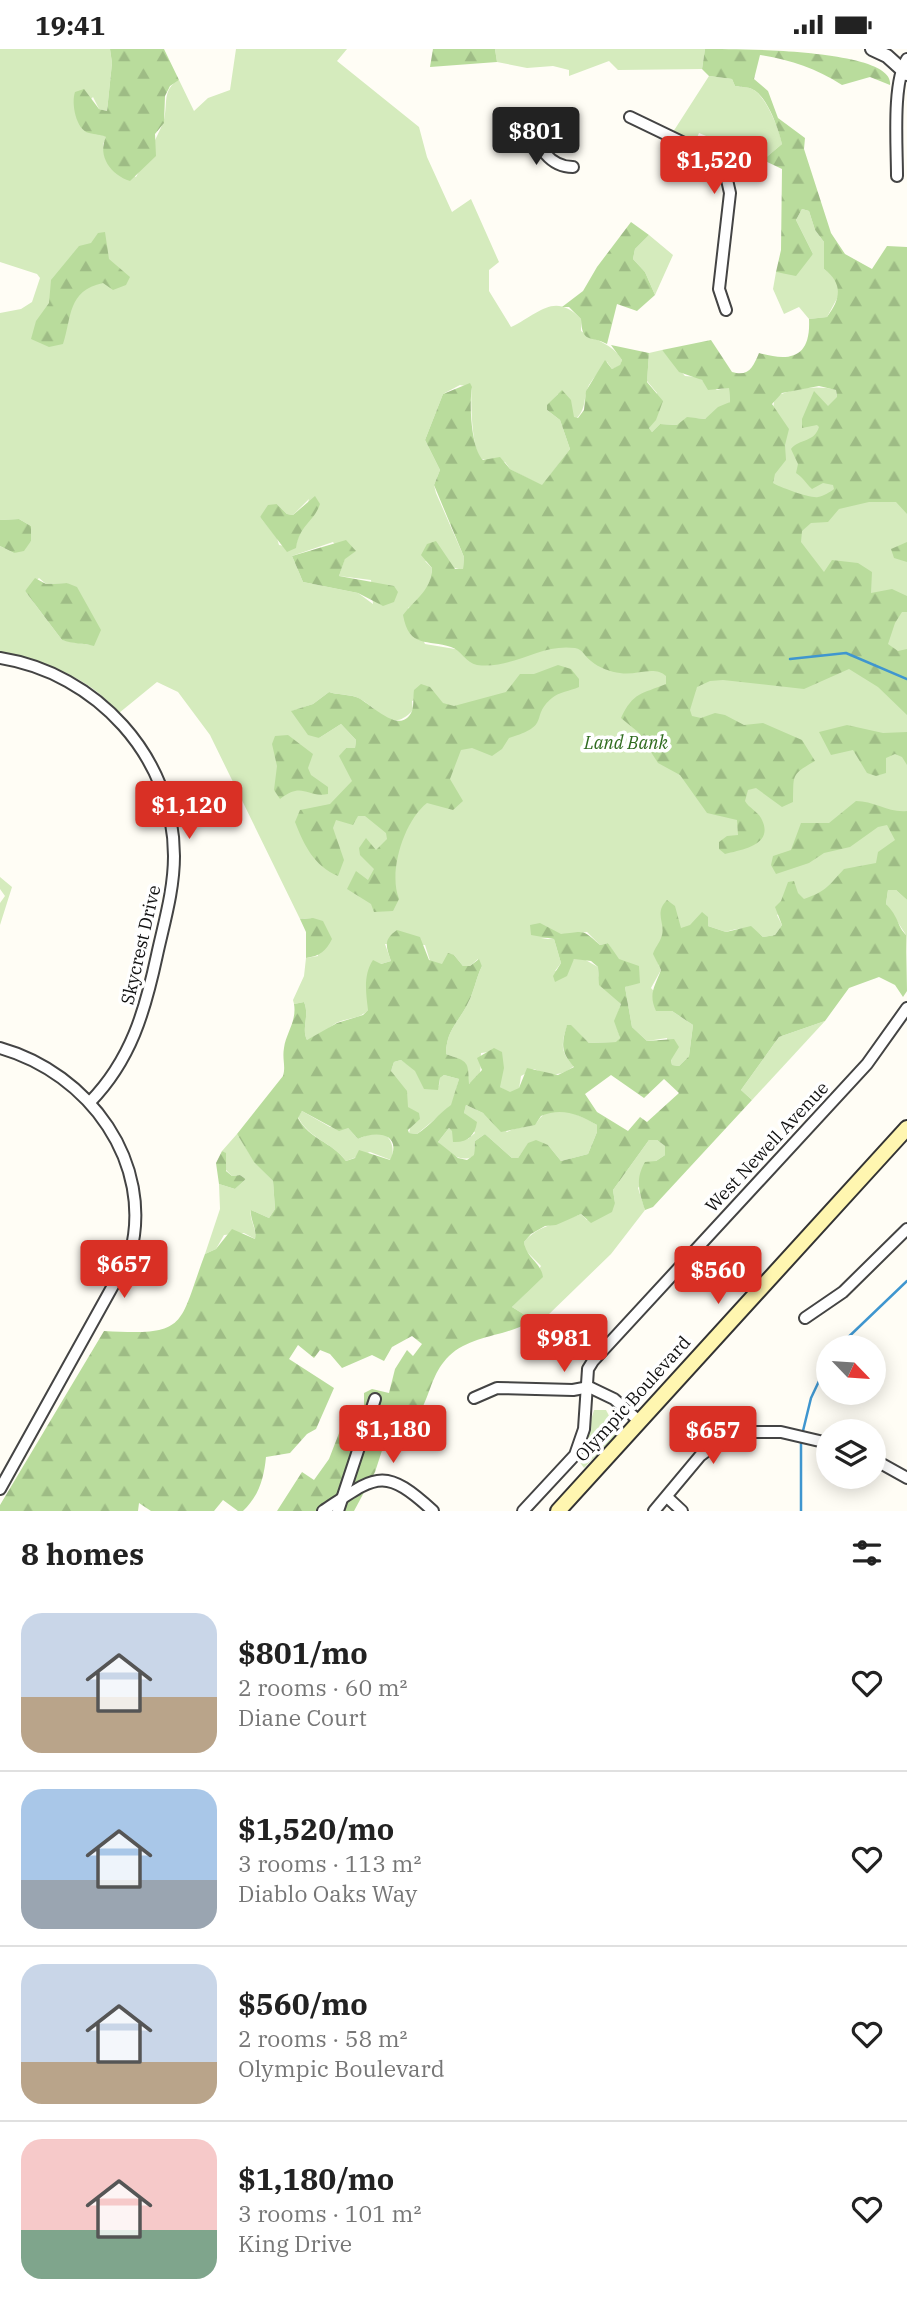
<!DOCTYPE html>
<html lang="en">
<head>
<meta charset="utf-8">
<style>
	:root { --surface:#fff; --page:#f6f6f6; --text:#222; --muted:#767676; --line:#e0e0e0; --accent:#d93025 }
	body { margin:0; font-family:"IBM Plex Serif",serif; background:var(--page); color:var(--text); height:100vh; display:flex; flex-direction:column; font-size:26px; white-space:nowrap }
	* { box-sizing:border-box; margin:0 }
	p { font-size:23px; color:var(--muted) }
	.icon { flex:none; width:38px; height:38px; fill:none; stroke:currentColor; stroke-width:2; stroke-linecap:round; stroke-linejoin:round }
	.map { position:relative; height:1462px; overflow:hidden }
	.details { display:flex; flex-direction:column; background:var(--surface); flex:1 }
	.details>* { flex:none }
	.needle { width:46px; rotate:115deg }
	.fabs { position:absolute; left:816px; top:1286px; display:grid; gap:14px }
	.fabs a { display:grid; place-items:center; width:70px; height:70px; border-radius:50%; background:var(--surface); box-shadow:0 4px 18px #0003; font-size:35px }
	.price { position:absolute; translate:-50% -60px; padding:0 16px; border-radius:7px; background:var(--accent); color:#fff; font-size:23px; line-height:46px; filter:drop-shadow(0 2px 4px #0008) }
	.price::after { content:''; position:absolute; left:50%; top:42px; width:21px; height:16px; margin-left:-10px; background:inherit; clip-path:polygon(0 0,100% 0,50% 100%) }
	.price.selected { background:#222; color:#fff }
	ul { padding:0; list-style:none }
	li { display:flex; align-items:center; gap:21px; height:175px; padding:0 21px }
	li+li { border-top:2px solid var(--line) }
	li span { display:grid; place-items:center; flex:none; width:196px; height:140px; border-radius:21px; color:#555 }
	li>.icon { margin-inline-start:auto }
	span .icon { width:84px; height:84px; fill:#fffc; stroke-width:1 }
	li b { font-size:30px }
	h2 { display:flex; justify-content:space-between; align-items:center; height:84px; padding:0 21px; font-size:30px }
	.status { display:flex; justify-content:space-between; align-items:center; height:49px; padding:0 35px; background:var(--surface); direction:ltr }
	.status svg { height:19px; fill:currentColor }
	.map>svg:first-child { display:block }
</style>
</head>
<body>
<div class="status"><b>19:41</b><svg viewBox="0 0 49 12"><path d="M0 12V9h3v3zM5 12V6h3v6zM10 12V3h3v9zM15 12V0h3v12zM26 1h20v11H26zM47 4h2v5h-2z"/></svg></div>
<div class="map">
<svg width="907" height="1462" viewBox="0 0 907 1462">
	<defs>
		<pattern id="forest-firs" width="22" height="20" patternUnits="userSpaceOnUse" patternTransform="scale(1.75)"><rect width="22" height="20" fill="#b9dc9c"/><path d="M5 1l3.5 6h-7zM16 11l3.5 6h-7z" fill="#9ebc85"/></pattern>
	</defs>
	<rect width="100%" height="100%" fill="#fffdf5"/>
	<g fill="#d5ebbd" fill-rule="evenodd">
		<path d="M0 0H110L112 14 107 62 99 60 93 48 76 65C81 86 91 81 107 88L103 95 105 108 136 128C141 120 162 78 164 71 168 54 162 40 179 31L194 62 208 49 230 41 236 0H347L337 12 419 78 427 108 452 163 471 150 499 213 489 221V242L511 278C539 265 554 242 581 270V282C597 293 612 294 622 311L620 317 612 320 607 313C601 320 594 328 589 336 583 348 587 358 577 369H574L558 345 548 356 547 361 560 371 570 400 542 437 510 420 505 413C498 411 487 412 482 410 472 405 470 349 472 338L460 336 443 345 425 391 440 421 434 436 436 444 464 508 463 521 425 512 432 519C431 537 423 549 408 559L425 595 455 600 536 443 773 359 775 348C792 339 818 336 836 341L837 348 907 423V829C854 837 825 838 777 866L782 876 775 886 763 888C753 877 739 878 726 883L708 877V871C683 880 642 887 661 921L651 939 672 962 693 976 689 1007 679 1017 672 1016 667 989 647 992 632 978 625 938 633 935 608 894 600 896 587 883 541 890H554L561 914 555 922 568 918 574 910 582 909 598 918C597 939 610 940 621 955L615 972 620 989 617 993 589 994 571 977H567C561 995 560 1003 574 1017 560 1028 550 1027 534 1020L521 1027 519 1040 510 1044 500 1038 489 1003 481 1004C480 1017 484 1030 468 1035 469 1014 466 1012 446 1005 446 981 459 973 468 954 474 943 476 929 482 917L478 910 470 917H463L454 906 442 916 430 912 425 896 385 895 391 912 381 915 368 961C360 970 347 969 336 974 326 980 319 990 307 991 301 979 310 967 304 953L294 955 293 951 304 927 306 909 318 907 311 869 300 870 210 686 178 643 157 633 119 664C89 628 44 612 0 603V497L14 504 31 492V477L19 470 0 471V264L21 260 32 253 40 229 37 225 0 213ZM309 450 295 499 279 496 277 489 260 468 277 455 287 465 293 466ZM333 493 345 509 339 527 371 531 373 555 358 544 303 533 292 507ZM39 529 46 535 67 534C92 556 89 565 90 596L62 591 25 542ZM329 643C338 646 348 645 356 648 377 656 390 687 413 661L412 652 433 644 390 730 340 707 346 699H355L356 691 341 675 319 689 292 662 313 655Z"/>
		<path d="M495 0H705L702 20 618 21 609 12 569 27V21L553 17 527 19 497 13Z"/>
		<path d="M709 27 732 30 735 37C740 38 748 38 752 40 765 45 780 82 782 95L763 111 699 84 695 93 673 83Z"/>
		<path d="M802 160 809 162 815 181 824 193V220L836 229 840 244 827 268 809 270 799 258 784 265 773 240 776 223 789 224 813 205 796 171Z"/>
		<path d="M649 186 673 206 655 246 645 223 633 210 635 200Z"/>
		<path d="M662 301 685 327 697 328 717 341 729 338 730 353 705 370 696 369 677 376 660 375 652 383 649 379 657 344 647 332 649 304Z"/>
		<path d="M0 828 12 838 0 876V854L5 847 0 840Z"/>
		<path d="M888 841H896L907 851V903L906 886 886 855Z"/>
		<path d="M825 972 752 1051 741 1041 779 988Z"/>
		<path d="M401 1011 439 1037 440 1029 444 1026 459 1030 452 1056 417 1085 409 1084 414 1062 407 1058 391 1022 394 1013Z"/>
		<path d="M466 1056 483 1064 507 1083C516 1078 523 1079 533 1076 538 1074 539 1068 545 1065 562 1056 582 1067 597 1076V1083L588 1105 561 1112 548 1096 528 1095 518 1109H512L485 1085 475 1092 474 1107C460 1115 448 1103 438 1093L449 1079 453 1082V1093L468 1090 475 1084 464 1064Z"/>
		<path d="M302 1062 330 1078 348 1079 358 1090C363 1088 369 1085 374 1084 390 1081 396 1099 391 1111L370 1103 346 1112C332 1093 309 1090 298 1068Z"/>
		<path d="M237 1085 254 1112 273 1132 275 1160 269 1169 251 1161C249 1172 257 1178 255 1190L244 1184 224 1186 216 1200 205 1205 220 1160 219 1135 235 1140 246 1130 240 1126 232 1127 226 1121V1105L222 1102Z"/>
		<path d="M649 1091H657L665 1097V1106L656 1112 638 1139 645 1161 611 1205 546 1268 533 1271 512 1258 525 1245 541 1217 525 1201 524 1193C538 1176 562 1173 581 1165L587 1171 615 1154 613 1141Z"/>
		<path d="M594 1361H606L618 1384 584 1419 579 1412Z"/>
	</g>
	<g fill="url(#forest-firs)" fill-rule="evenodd">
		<path d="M110 0H164L179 31 170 37 165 47 164 74 155 85 156 107 130 132C111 126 97 107 106 88 100 85 96 86 89 84 76 81 71 54 75 43L84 40 99 60 107 62 112 14Z"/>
		<path d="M433 0H495L497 13 430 18Z"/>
		<path d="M705 0C739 0 896 0 890 36L870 28 842 36C815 19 791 11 760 6L754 30 768 42 778 69 805 89 804 100 831 184 845 205 872 220 887 197 907 198V465L896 453H869L839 460 828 473 811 474 802 482 801 493 824 523 832 511 858 514 872 523 871 544 892 540 907 547V563H902L895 574 888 595 898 602 907 600V666L878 638 849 620 804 640 723 631 710 632 697 638 690 661 692 667 701 669 715 664 725 666 744 676 763 674 802 691 815 712C790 726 794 726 793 753L782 758 756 739 748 741 745 752C749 759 757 762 761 769 775 795 745 800 725 805L719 800V793L727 787 738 786 737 771 707 764 680 726 658 714 638 683 621 669C633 643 642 645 666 635V627C654 616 636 627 620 624 611 623 599 619 591 612 585 608 583 600 575 599 540 594 512 621 477 616 466 614 461 601 451 598 428 590 409 600 403 566 416 549 431 542 432 519L421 506 427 495 436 492 455 520H463L464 508 434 436 440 421 425 391 443 345 470 334 472 338C469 354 471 400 483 411L500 408 510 420 542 436 570 400 560 371 547 361V356L562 341 571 351 574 368 578 369 584 361 586 342 605 311 612 320 620 316 622 311 611 296 649 304 647 333 663 352 656 371 649 379 652 383 660 375 677 376 687 368 705 370 718 358 730 353 729 339 708 341 702 331 679 323 662 301 711 291 732 323C749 328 753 318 759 304 790 313 811 309 809 270L827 268C841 250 843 234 824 220V193L815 181 809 162 802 160 796 171 813 205 796 227 776 223 781 201 782 120 763 111 782 95C779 81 767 46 752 40 748 38 740 38 735 37L732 30 709 27 702 20ZM819 337 836 341 837 348 828 357 814 342 802 370V379L817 376 819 378C814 394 800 389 791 400L798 415 796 424C804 429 806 435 812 440L823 434 833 436 834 440C830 443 824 447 818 448 812 450 779 438 773 434L775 425 786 411 785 396 789 380 772 355 782 344Z"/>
		<path d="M631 173 649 186 635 200 633 210 645 223 655 246 637 262 617 255 607 295C590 286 582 295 581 270L569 258H562L583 242 597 218Z"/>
		<path d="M105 183 109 210 130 228 126 236 113 241 103 234C67 242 72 268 63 295L49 298 31 290 36 272 49 254 51 231 79 197 91 194 98 184Z"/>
		<path d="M315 447 320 455C314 473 300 475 296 499L287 503 260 468 268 456 277 455 287 465 293 466Z"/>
		<path d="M19 470 31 477V492L24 502 14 504 0 497V471Z"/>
		<path d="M346 491 356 502 345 510 339 527 394 537 398 543 394 553 383 557 358 544 303 533 292 507Z"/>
		<path d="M907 493V513L894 509 891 500Z"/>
		<path d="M35 529 46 535 67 534 77 538 101 581 94 597C83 594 73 595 62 591L25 542Z"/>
		<path d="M558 616 571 620 579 630V638C570 642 559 643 552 649 529 668 553 676 509 689L502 700 492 707 472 699 461 701 450 730 463 752 453 761 427 754C404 772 388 823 399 850L393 862 374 863 371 855 347 840 356 822 368 831 374 820 360 806 359 799 366 789 376 801 387 790 386 784 365 767H358L353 776 336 771 333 779 344 811 338 827C314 817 304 796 295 773L300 761 330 755 352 732 339 707 346 699H355L356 691 341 675 319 689 308 686 291 662 313 655 329 643C338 646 347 645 356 648 369 652 400 689 412 662 414 657 413 647 414 641L421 635 430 638 443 654 454 657 506 643 520 625H534Z"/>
		<path d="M847 676 883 684 907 683V716L902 708 895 705 886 709V724L876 727 867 724 853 701 831 706 819 683Z"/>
		<path d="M288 686 313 705 308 719 311 726 328 738V745C306 749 303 732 280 750L274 741 277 717 272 695 275 687Z"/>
		<path d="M856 752C874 752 889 764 907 762V851L896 841H888L886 855C899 868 897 877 906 886L907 942 903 948 895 936 879 928 849 939 825 972 779 988 741 1041 752 1051 653 1158 645 1161C639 1143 635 1130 645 1113L656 1112 665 1106V1097L657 1091H649L613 1141 615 1154 612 1163 591 1174 581 1165 556 1176 545 1177 531 1185 524 1193C526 1209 541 1213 543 1228L512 1258 533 1271C508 1288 472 1285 449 1307 434 1322 432 1337 424 1355 421 1364 411 1373 404 1381L390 1377 375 1423 354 1462H277L302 1423 314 1431 329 1410 341 1379 353 1381 364 1356V1344L372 1340 389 1344 395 1320 407 1301 413 1307 422 1295 412 1287 392 1298 384 1312 372 1306 342 1319 330 1305 320 1301 314 1309 298 1296 289 1310 334 1339 316 1380 307 1385 290 1404 266 1408C264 1429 259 1447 243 1462H238L223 1451 214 1462H151L139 1454 138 1462H0V1456L104 1282C189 1287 178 1277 205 1205L216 1200 232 1180 255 1190C257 1178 250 1172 251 1161L269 1169 275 1160 273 1132 254 1113 237 1085 283 1027C286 1017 282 1010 284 999 286 984 297 972 294 955L304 953C310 967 301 979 307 991L337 974 363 966 368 961C366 944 363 926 373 911L381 915 391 912C386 897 383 891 397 881L420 888 429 911 442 915 448 904 454 906 463 917H470L479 910 482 917C476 929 474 943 468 954 459 973 446 981 446 1005 469 1013 468 1012 469 1035L482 1021 477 1009 494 999 502 1003 504 1019 500 1038 510 1043 519 1039 527 1019 558 1026 574 1018C561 1003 561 996 567 976H571L589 994 616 993 620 989 614 972 621 955 599 936 598 918 591 912 574 910 567 927 555 933 553 927 561 914 554 890 531 886 530 876 540 874 561 885C584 883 581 879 600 896L608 894 619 910 639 917 640 934 625 938 632 978 647 992 674 990 679 998 671 1011 672 1016 679 1017 689 1007 693 976 672 962H656C648 945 655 937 661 921L653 905C655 898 659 895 661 889 667 875 653 865 667 851L675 857 681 879 690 876 702 863 708 868V877L726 883 751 877 763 888 775 886 782 876 775 858 781 852 788 833 794 832 798 844 804 850C827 842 829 836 844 820L876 814 878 803 895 791 887 776 878 778 850 798 824 804 809 814 776 825 771 816 773 807 791 801 801 774H829ZM401 1011 415 1022 424 1040 438 1041 440 1029 444 1026 459 1030 451 1056C438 1065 430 1077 417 1085L409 1084 408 1081 420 1070 419 1064 408 1058 407 1042 391 1022 394 1013ZM611 1026 644 1049 664 1030 679 1044 647 1073 640 1068 628 1082 597 1063 585 1045ZM466 1056 483 1064 501 1083 535 1076 541 1067C561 1058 579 1065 597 1076V1083L588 1105 561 1112 548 1096 536 1091 528 1094 518 1109H512L485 1085 475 1092 474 1106 467 1111 458 1109 438 1093 449 1079 452 1082 453 1093C467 1094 475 1087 477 1073L464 1064ZM302 1062 339 1082 348 1079 358 1090C376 1081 403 1084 390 1111L359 1101 355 1109 346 1112C331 1092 310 1091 298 1069Z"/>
		<path d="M313 869 323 872 332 890C326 902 320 907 306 909V883L300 870Z"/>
		<path d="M222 1102 226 1104V1122L232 1127 240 1126 246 1130 235 1140 219 1135 216 1114Z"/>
	</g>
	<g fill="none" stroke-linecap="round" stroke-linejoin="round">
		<g stroke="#3f96cf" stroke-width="2.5">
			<path d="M790 610 846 604 907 630"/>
			<path d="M838 1298 907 1232"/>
			<path d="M802 1386 811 1349 828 1313"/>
			<path d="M801 1392V1462"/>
		</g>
		<g stroke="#444" stroke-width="14">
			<g id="minor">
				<path d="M630 68 711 107 725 122 730 144 719 240 726 261"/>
				<path d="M531 77C538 97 549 118 573 118"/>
				<path d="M897 127C897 97 892 33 907 10"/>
				<path d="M0 609C96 624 174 708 174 807 174 841 164 874 157 906 145 962 131 1011 90 1053"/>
				<path d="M0 999C89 1024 155 1114 130 1206L0 1440"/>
				<path d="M805 1269 843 1243 907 1180"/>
				<path d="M474 1349 497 1339 573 1341 589 1338 614 1350 639 1372"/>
				<path d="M873 1410 907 1429"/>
				<path d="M667 1448 682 1462"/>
				<path d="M323 1462C376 1427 383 1416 433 1462"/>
				<path d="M338 1462 375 1350"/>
				<path d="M523 1462 575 1406 584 1380 588 1320 593 1312 867 1015 907 959"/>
				<path d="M654 1462 700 1407 732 1383H781L828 1394"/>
			</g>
		</g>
		<g stroke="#444" stroke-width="16">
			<path id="tertiary" d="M872 0 887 7 907 25"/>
		</g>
		<g stroke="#333" stroke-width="18">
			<path id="secondary" d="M558 1462 907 1079"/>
		</g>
		<use href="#minor" stroke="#fff" stroke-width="10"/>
		<use href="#tertiary" stroke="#fff" stroke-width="12"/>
		<use href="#secondary" stroke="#fff6b0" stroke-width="14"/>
	</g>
	<g text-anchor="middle" stroke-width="7" stroke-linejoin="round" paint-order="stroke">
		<g font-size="18" font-style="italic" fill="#2f6b1f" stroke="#fff">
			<text x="626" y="700">Land Bank</text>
		</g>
		<g font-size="18" fill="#111" stroke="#fff">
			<text transform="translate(141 896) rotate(-77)" y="6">Skycrest Drive</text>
			<text transform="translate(767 1098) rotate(-47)" y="6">West Newell Avenue</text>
			<text transform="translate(633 1350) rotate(-48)" y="6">Olympic Boulevard</text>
		</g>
	</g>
</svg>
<div class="fabs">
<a><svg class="needle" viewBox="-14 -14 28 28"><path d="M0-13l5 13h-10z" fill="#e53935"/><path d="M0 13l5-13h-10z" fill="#767676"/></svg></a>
<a><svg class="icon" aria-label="layers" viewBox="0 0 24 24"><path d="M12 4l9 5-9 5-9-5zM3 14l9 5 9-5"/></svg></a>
</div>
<b class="price selected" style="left:536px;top:118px">$801</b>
<b class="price" style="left:714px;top:147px">$1,520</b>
<b class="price" style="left:189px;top:792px">$1,120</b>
<b class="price" style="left:124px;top:1251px">$657</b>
<b class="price" style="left:718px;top:1257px">$560</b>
<b class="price" style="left:564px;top:1325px">$981</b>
<b class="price" style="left:393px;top:1416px">$1,180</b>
<b class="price" style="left:713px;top:1417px">$657</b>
</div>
<section class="details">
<h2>8 homes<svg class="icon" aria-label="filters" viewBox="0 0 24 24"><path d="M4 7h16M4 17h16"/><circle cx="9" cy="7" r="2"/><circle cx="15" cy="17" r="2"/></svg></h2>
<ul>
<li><span style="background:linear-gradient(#c9d6e8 60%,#b9a48a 0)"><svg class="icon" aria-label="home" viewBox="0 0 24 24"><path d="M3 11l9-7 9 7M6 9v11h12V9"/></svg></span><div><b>$801/mo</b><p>2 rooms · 60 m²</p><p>Diane Court</p></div><svg class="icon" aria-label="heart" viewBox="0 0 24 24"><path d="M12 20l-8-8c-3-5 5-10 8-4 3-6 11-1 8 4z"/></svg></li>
<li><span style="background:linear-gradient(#a9c7e8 65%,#9aa5b1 0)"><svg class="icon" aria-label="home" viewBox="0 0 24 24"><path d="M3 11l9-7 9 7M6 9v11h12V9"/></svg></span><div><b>$1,520/mo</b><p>3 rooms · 113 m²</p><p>Diablo Oaks Way</p></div><svg class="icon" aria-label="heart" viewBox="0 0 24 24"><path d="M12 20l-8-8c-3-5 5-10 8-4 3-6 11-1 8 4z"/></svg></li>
<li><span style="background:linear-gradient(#c9d6e8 70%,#b9a48a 0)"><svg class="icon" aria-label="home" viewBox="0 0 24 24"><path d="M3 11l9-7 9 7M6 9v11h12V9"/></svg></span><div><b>$560/mo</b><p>2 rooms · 58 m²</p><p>Olympic Boulevard</p></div><svg class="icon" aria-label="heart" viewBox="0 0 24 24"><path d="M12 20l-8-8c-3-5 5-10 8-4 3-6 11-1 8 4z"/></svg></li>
<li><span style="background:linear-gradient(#f6c9c9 65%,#7fa58c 0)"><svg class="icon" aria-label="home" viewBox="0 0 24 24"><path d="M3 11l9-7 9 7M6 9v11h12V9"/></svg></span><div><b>$1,180/mo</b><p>3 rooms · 101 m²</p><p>King Drive</p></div><svg class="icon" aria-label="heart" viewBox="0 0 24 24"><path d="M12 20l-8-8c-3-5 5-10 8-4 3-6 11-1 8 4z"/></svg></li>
</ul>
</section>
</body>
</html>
